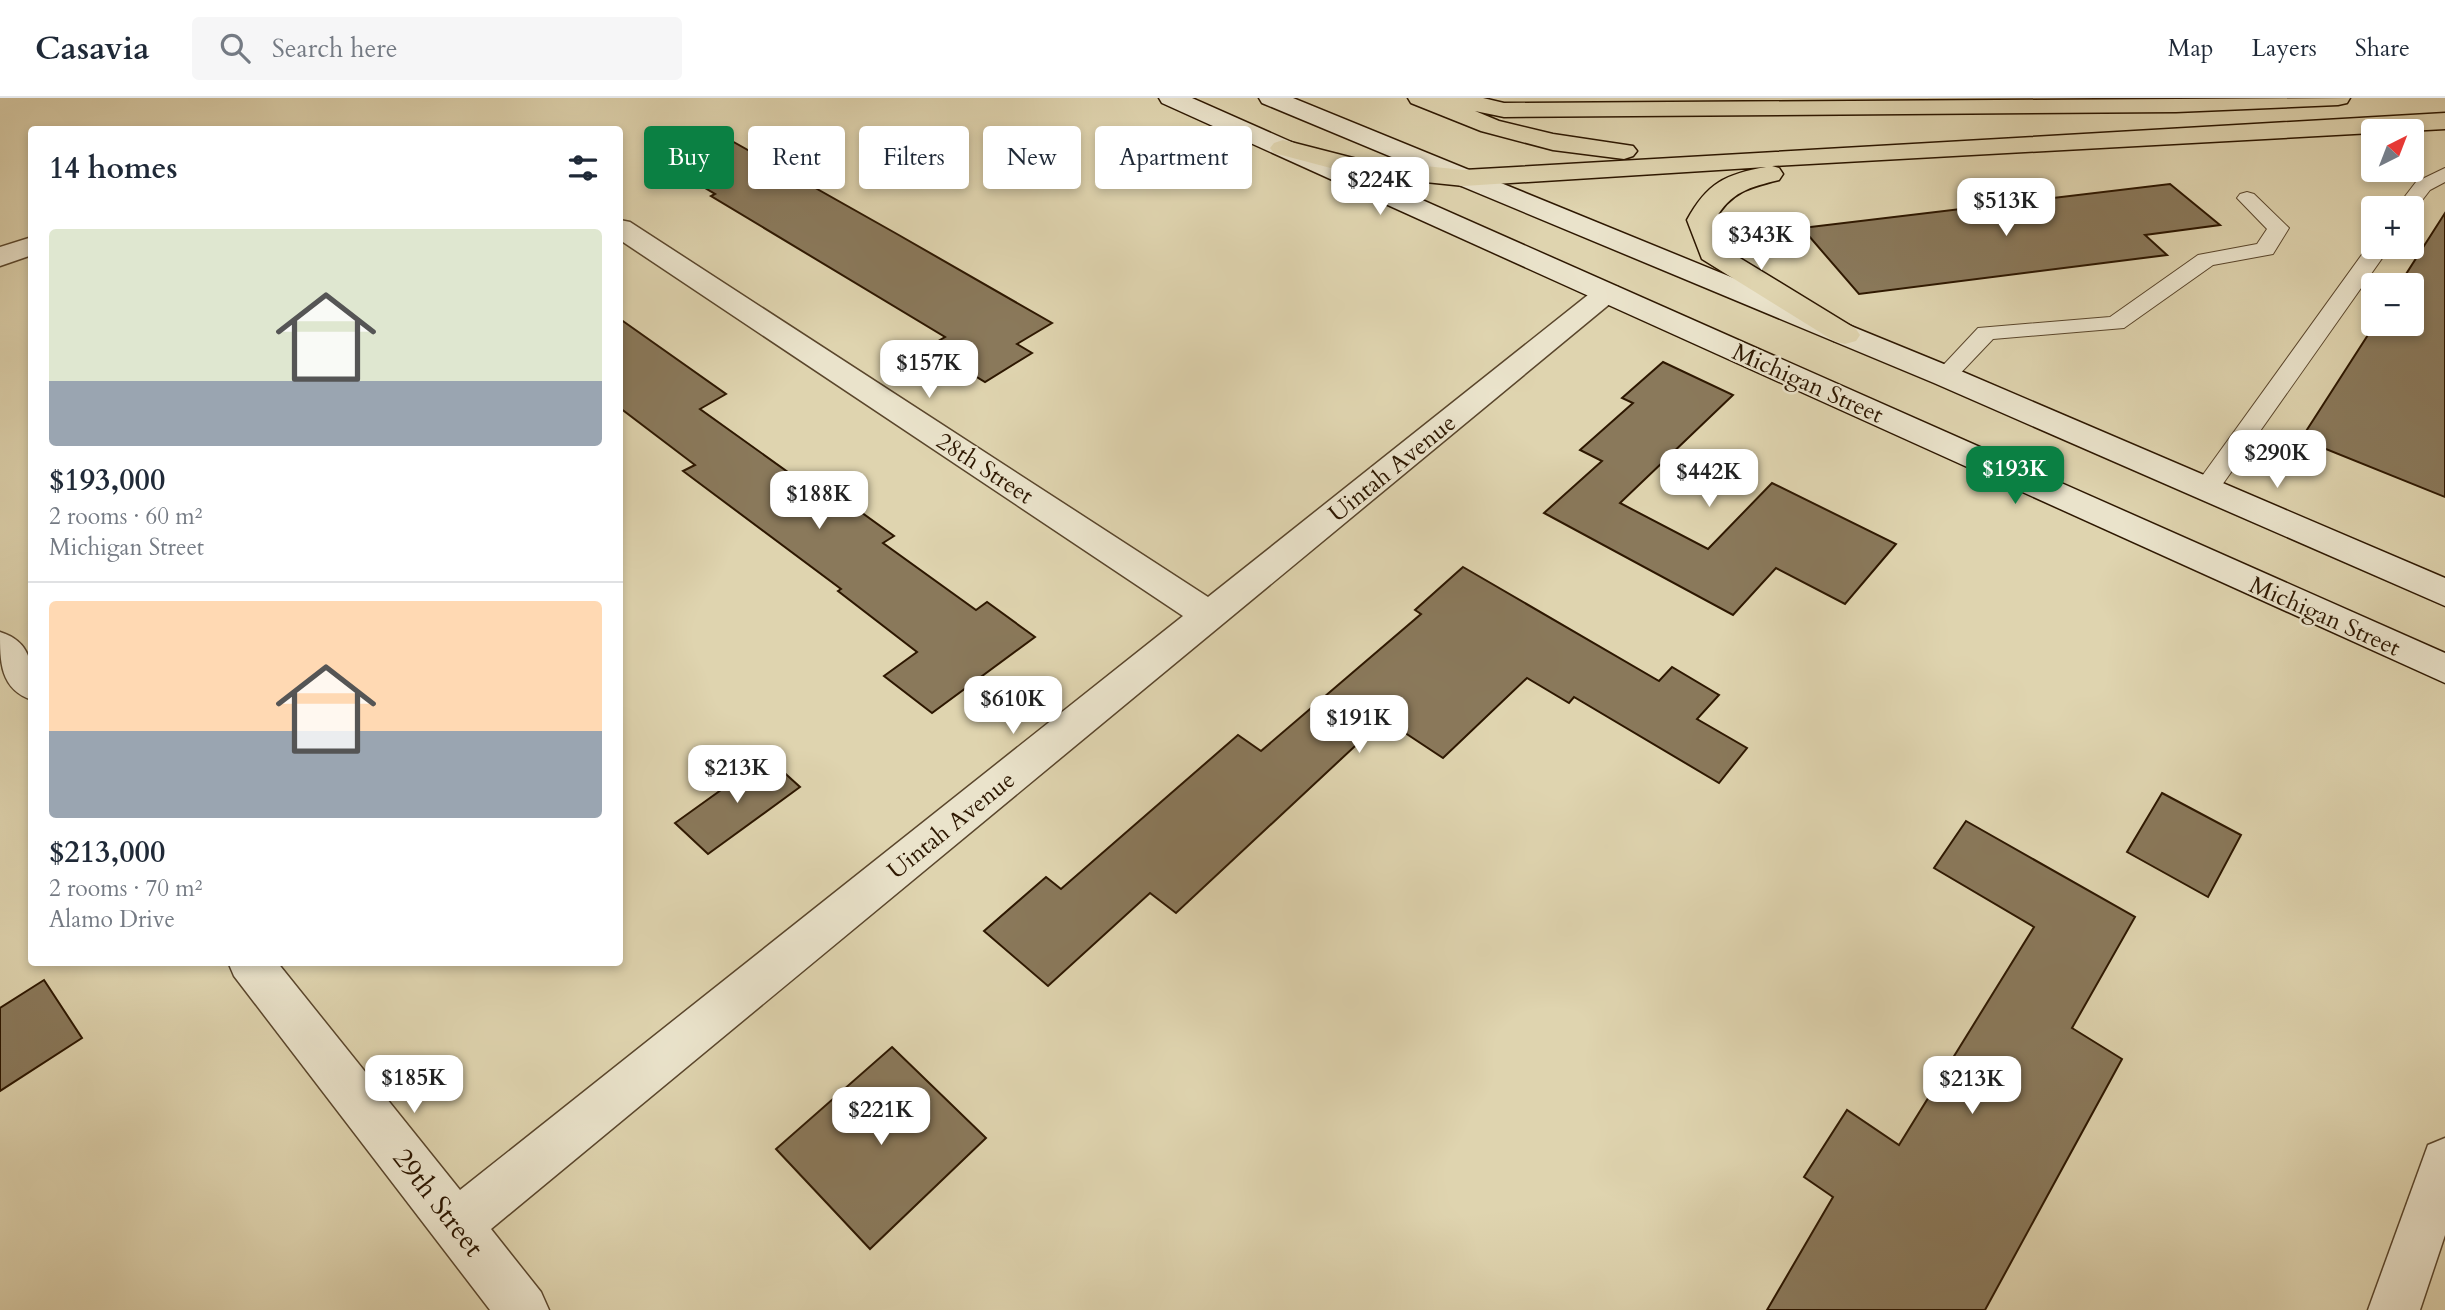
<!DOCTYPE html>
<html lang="en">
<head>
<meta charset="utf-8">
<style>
	:root { --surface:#fff; --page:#f6f6f7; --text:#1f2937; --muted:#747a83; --line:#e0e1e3; --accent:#0b8043 }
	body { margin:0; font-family:Cardo,serif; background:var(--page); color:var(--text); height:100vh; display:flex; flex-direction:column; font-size:26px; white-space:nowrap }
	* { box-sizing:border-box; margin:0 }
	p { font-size:23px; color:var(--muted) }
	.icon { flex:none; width:38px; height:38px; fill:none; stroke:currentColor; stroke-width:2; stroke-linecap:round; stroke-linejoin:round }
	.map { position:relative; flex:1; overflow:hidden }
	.sheet { position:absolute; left:28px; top:28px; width:595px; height:840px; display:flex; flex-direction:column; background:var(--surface); border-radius:7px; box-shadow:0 4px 10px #0003 }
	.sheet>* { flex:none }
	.banner { position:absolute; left:644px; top:28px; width:665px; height:63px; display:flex; gap:14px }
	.needle { width:46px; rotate:42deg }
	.fabs { position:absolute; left:2361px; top:21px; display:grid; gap:14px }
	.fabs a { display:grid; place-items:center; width:63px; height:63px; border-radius:7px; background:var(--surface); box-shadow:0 4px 10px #0003; font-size:35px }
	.price { position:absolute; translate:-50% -60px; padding:0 16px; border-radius:14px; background:#fff; color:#222; font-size:23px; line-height:46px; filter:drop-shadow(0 2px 4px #0008) }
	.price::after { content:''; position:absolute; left:50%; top:42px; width:21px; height:16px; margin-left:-10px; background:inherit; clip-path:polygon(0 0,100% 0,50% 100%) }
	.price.active { background:var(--accent); color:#fff }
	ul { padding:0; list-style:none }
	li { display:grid; align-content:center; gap:14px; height:371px; padding:0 21px }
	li+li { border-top:2px solid var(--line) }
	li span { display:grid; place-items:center; height:217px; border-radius:7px; color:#555 }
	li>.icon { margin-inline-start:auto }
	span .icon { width:126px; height:126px; fill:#fffc; stroke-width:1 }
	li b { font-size:30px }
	h2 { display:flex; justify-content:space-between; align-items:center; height:84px; padding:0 21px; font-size:30px }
	.chip { padding:0 24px; border-radius:7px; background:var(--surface); box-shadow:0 4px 10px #0003; font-size:24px; line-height:63px }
	.chip.active { background:var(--accent); color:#fff }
	header { display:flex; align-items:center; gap:42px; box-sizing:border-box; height:98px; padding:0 35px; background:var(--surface); border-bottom:2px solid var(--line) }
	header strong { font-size:33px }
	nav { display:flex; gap:38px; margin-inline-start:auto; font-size:24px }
	.search { width:490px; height:63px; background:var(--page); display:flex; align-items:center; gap:18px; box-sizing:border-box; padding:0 24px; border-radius:7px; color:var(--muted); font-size:26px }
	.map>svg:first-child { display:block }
</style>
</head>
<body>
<header>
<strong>Casavia</strong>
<div class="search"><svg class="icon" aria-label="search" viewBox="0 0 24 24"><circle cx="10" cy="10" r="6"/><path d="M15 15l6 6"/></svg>Search here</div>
<nav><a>Map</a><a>Layers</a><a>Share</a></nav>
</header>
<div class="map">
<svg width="2445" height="1212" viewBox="0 0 2445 1212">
	<rect width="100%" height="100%" fill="#dfd4af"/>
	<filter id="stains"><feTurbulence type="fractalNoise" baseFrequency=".00286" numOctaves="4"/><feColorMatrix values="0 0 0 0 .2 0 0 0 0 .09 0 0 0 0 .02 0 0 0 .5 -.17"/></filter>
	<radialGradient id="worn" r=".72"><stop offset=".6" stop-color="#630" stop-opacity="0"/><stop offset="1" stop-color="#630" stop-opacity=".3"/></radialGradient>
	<g fill="#8a795b" stroke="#2d1700" stroke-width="2">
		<path d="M723 38 897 136 1052 225 1017 246 1032 255 985 284 928 249 945 239 711 98 715 96 663 65Z"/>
		<path d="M2170 86 2220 127 2145 137 2167 157 1859 196 1802 130Z"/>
		<path d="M2445 115V399L2301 341 2375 226H2412V187H2399Z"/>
		<path d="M620 221 726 296 700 311 827 402 836 396 894 438 883 445 976 512 987 504 1035 539 932 615 884 578 917 554 838 493 841 491 683 373 695 367 620 310Z"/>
		<path d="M1663 264 1733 297 1620 405 1708 451 1772 385 1896 446 1845 506 1776 470 1733 517 1544 415 1602 363 1580 352 1633 305 1622 300Z"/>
		<path d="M1463 469 1659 583 1672 569 1719 597 1697 621 1747 650 1719 685 1574 599 1569 605 1527 580 1443 660 1384 621 1176 815 1150 795 1048 888 984 833 1046 779 1061 791 1238 637 1261 653 1421 516 1415 512Z"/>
		<path d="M767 659 800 689 708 756 675 725Z"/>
		<path d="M2162 695 2241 737 2208 799 2127 754Z"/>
		<path d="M1966 723 2135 819 2072 930 2122 961 1985 1212H1767L1833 1099 1804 1079 1847 1012 1899 1047 2034 829 1934 770Z"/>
		<path d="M44 882 82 940 0 993V910Z"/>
		<path d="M892 949 986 1040 870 1151 776 1051Z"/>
	</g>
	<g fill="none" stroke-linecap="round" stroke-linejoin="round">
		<g stroke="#5a462c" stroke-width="2">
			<g id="service">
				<path d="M2445 70V84L2430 92 2413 114 2412 110H2396L2416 84Z"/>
				<path d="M2247 94 2254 96 2289 130 2273 156 2213 167 2124 230 1993 241 1953 283 1945 285 1937 283 1933 278 1978 230 2110 219 2198 157 2257 146 2267 131 2237 100 2240 96Z"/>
				<path d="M2371 144 2373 149H2390L2215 397 2206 400 2197 397 2193 391 2197 385Z"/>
			</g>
		</g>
		<g stroke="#5a462c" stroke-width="3">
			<g id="minor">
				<path d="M620 122 630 124 1208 499 1598 189 1608 186 1618 189 1623 195 491 1131 541 1194 549 1212H490L234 878 228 864H277L460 1092 1183 518 620 142Z"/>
				<path d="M32 139V157L0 168V149Z"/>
				<path d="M0 534C35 545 32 572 32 602 0 591 0 564 0 534Z"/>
				<path d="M2445 1040V1137L2420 1212H2368L2428 1047Z"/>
			</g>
		</g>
		<g stroke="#2d1700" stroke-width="3">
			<g id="secondary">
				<path d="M1159 0H1192L2445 555V585L1162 5Z"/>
				<path d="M1259 0H1293L1956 271 2445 480V508L1934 285 1262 5Z"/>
			</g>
		</g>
		<g stroke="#2d1700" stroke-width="3">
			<g id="motorway">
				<path d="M1408 0H1483L1504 5 2350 0 2347 5 2338 7 2176 14 1504 19 1475 13 1499 23 1553 36 1633 48 1637 53 1633 58 1624 61 1553 52 1481 33 1411 5Z"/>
				<path d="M2445 15V31L1772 68 1779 70 1783 76 1779 82C1750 89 1730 94 1715 122L1725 151 1856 231 1860 237 1856 243 1845 246 1834 243 1702 161 1687 122C1707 85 1726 76 1766 69L1464 88 1357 77 1274 55 1270 50 1274 45 1283 42 1357 61 1464 72Z"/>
			</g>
		</g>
		<use href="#service" fill="#eae3cb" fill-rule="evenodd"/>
		<use href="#minor" fill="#eae3cb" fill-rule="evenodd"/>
		<use href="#secondary" fill="#eae3cb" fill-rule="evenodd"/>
		<use href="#motorway" fill="#dfd4af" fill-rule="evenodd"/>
	</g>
	<g text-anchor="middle" stroke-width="5" stroke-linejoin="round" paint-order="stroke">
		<g font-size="24" fill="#2d1700" stroke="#eae3cb">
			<text transform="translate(1808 285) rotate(24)" y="8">Michigan Street</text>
			<text transform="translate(985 370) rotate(33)" y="8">28th Street</text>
			<text transform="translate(1392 370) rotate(-39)" y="8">Uintah Avenue</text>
			<text transform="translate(2325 518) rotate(24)" y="8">Michigan Street</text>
			<text transform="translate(951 727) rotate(-39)" y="8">Uintah Avenue</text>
		</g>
		<g font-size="28" fill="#2d1700" stroke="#eae3cb">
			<text transform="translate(439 1104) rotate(52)" y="10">29th Street</text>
		</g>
	</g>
	<rect width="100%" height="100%" filter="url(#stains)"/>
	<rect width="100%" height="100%" fill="url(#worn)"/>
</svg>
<div class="fabs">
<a><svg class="needle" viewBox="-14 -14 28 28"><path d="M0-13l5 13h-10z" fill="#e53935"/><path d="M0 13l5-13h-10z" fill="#747a83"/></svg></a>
<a>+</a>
<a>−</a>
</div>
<b class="price" style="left:1380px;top:119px">$224K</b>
<b class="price" style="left:2006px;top:140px">$513K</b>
<b class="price" style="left:1761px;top:174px">$343K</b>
<b class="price" style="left:929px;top:302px">$157K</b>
<b class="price" style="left:2277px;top:392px">$290K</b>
<b class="price active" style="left:2015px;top:408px">$193K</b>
<b class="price" style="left:1709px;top:411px">$442K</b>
<b class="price" style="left:819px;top:433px">$188K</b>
<b class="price" style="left:1013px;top:638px">$610K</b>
<b class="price" style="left:1359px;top:657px">$191K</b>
<b class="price" style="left:737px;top:707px">$213K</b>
<b class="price" style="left:414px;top:1017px">$185K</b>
<b class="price" style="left:1972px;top:1018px">$213K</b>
<b class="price" style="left:881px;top:1049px">$221K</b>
<div class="banner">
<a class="chip active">Buy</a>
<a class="chip">Rent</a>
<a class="chip">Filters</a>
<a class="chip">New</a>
<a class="chip">Apartment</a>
</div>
<section class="sheet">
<h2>14 homes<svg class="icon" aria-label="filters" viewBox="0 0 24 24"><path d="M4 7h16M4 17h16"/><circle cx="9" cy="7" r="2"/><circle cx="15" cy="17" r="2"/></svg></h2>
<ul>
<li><span style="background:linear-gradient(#dfe7d0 70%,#9aa5b1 0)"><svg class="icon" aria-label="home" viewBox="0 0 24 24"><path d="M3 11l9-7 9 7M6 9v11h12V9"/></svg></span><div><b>$193,000</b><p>2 rooms · 60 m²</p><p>Michigan Street</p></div></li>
<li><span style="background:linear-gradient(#ffd9b3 60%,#9aa5b1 0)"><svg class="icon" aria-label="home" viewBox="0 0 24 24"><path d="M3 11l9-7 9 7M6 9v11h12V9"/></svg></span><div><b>$213,000</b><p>2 rooms · 70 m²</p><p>Alamo Drive</p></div></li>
</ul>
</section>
</div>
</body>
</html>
